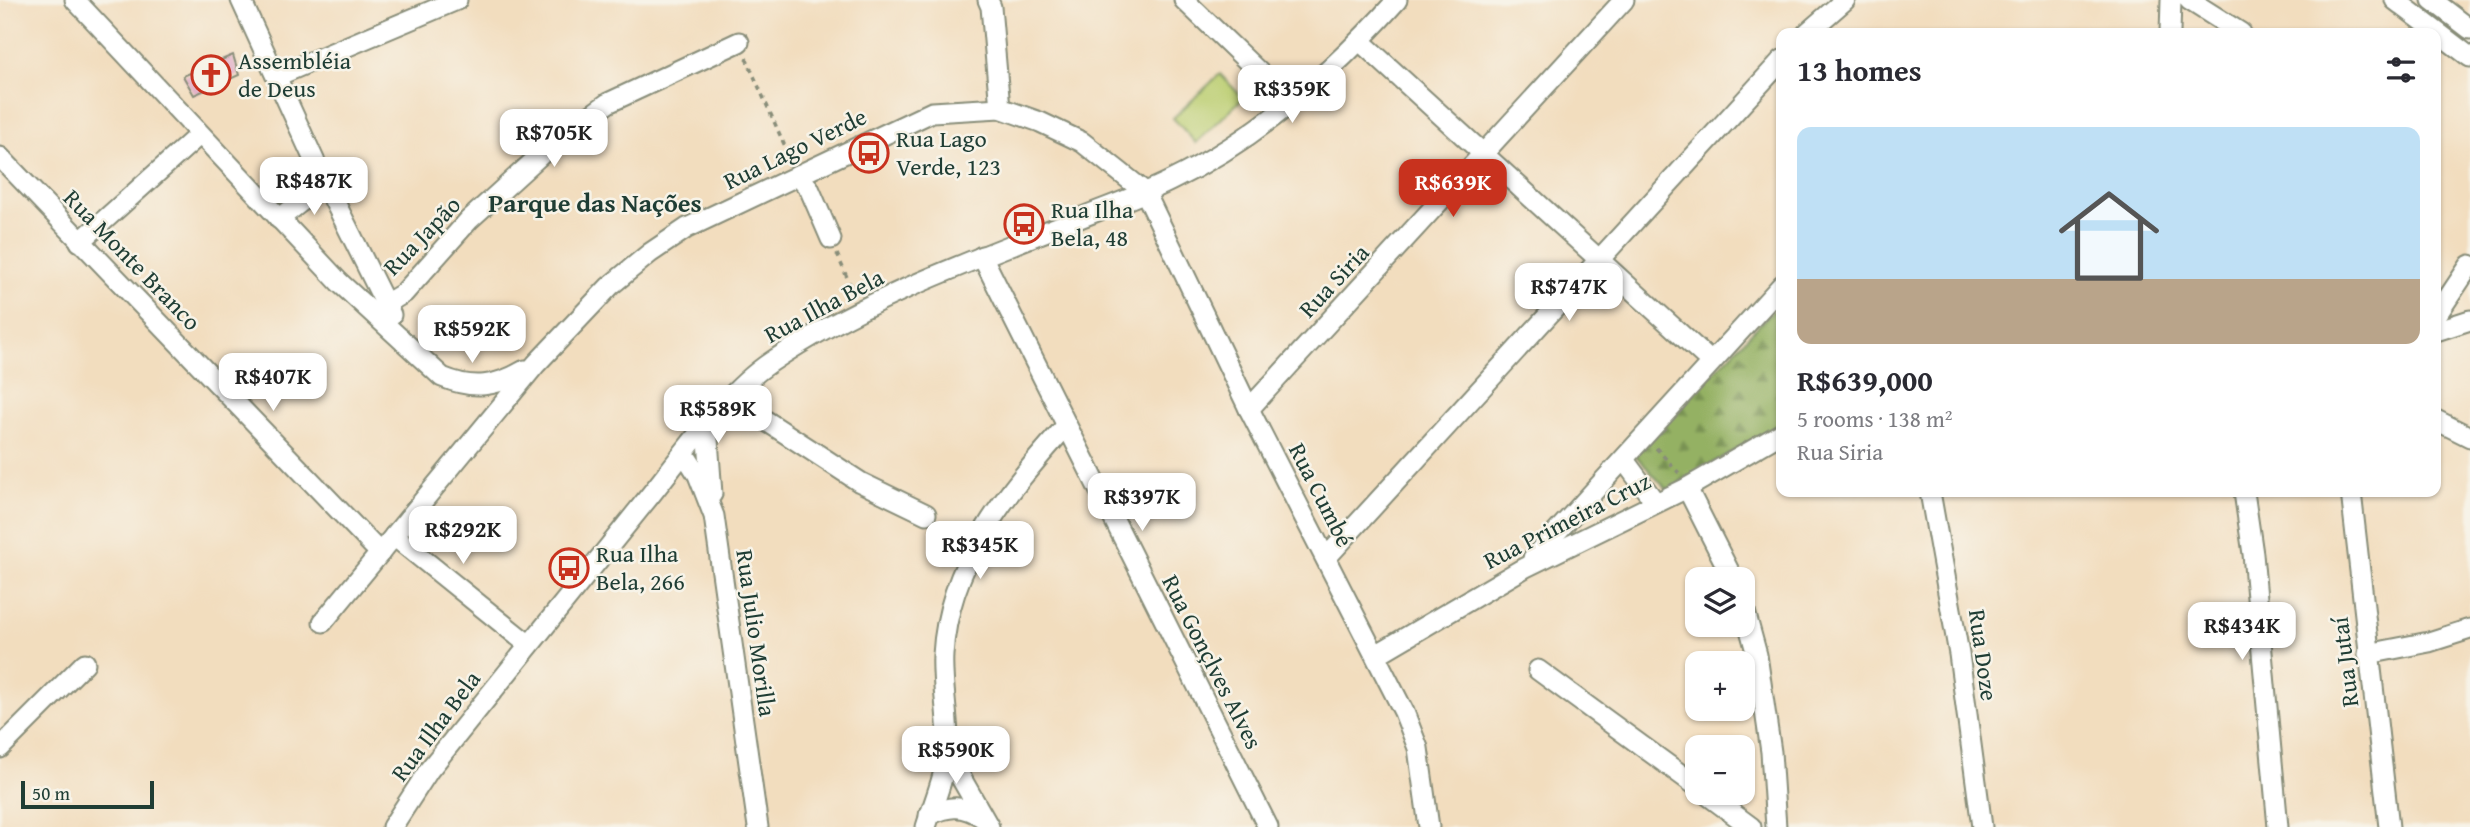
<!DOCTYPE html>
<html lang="en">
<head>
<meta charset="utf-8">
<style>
	:root { --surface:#fff; --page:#f2f2f3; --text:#2b2b33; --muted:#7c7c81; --line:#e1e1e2; --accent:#c8321e }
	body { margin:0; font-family:"Gentium Book Plus",serif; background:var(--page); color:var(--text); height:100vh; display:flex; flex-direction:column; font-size:26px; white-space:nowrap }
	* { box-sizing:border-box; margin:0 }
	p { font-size:23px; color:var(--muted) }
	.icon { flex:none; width:38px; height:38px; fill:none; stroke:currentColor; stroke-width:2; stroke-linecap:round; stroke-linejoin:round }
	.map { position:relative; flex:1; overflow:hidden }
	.details { position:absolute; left:1776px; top:28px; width:665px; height:469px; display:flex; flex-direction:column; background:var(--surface); border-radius:14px; box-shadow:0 2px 5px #0004 }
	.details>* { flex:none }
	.tools { position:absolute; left:1685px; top:567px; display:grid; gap:14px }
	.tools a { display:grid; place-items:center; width:70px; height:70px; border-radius:14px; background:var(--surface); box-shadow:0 2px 5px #0004; font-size:35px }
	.scale { position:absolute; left:21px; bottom:18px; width:133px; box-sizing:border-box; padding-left:7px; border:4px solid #1f3d34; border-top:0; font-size:19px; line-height:24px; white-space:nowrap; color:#1f3d34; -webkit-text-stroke:5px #f7f3e8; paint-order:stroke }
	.price { position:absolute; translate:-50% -60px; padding:0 16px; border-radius:14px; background:#fff; color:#222; font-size:23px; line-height:46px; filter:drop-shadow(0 2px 4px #0008) }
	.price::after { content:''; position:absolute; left:50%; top:42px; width:21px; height:16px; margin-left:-10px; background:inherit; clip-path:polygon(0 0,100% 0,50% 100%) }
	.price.current { background:var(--accent); color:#fff }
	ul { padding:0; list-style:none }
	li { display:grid; align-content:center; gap:14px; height:371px; padding:0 21px }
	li+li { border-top:2px solid var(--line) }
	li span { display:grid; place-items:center; height:217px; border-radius:14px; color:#555 }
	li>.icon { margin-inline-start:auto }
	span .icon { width:126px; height:126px; fill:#fffc; stroke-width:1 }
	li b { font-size:30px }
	h2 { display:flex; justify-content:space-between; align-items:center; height:84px; padding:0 21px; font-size:30px }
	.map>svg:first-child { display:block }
</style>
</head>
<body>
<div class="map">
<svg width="2470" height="827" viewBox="0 0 2470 827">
	<defs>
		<pattern id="forest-firs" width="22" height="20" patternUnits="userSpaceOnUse" patternTransform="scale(1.75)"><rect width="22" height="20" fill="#94b163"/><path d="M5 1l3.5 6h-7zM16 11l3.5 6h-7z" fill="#789152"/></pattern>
	</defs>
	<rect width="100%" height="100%" fill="#f7f3e8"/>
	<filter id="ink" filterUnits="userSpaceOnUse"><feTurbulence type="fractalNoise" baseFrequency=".0143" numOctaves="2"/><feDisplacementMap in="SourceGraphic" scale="14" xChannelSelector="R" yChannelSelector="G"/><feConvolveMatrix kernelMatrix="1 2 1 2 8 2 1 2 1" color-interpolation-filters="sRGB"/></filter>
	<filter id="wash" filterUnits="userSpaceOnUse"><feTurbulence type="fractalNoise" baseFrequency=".00686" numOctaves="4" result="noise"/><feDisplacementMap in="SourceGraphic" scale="28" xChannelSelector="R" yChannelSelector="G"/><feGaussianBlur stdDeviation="1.57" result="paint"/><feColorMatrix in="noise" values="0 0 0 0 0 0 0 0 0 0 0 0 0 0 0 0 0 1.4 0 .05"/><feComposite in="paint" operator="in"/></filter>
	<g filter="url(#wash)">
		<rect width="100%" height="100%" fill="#f2ddbe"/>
		<path fill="url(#forest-firs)" stroke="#5a774c" stroke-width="2" d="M1773 310 1781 317V423L1667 490 1635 455Z"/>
		<path fill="#bbce71" stroke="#6d8652" stroke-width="2" d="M1220 74 1243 98 1196 143 1173 118Z"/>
		<g id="blocks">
			<path fill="#dfaac4" d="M233 55 239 75 194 95 183 76Z"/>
		</g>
	</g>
	<g filter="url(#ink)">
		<use href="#blocks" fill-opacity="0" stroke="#888d79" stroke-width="2"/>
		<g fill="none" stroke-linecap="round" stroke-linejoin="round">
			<g stroke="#888d79" stroke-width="23">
				<g id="minor">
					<path d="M75 0 339 282 442 377C473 390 496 387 525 370"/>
					<path d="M241 0 315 162 391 315"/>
					<path d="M988 0 991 7 1000 108"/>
					<path d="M1184 0 1290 102"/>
					<path d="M2189 0 2241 33"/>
					<path d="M2395 0 2470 57"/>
					<path d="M2432 0 2470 29"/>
					<path d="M1807 33 1845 0"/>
					<path d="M2170 33 2171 0"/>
					<path d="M1360 41 1710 361"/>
					<path d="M277 76 457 0"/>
					<path d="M0 157 380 553 536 364 610 286 650 253 687 228 932 112 1000 108 1040 122 1082 142 1145 192 1249 409 1404 712 1418 748 1429 827"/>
					<path d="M797 175 809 188 831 239"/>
					<path d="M279 219 325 183"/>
					<path d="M80 242 199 135"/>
					<path d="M982 256 1268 827"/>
					<path d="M384 305 404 293 469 220 557 140 608 103 739 42"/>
					<path d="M2436 316 2470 265"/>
					<path d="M2436 331 2470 320"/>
					<path d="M731 398 860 482 926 514"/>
					<path d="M1249 409 1624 0"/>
					<path d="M2436 420 2470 437"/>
					<path d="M707 426 712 494"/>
					<path d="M684 453 698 475 714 516 758 827"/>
					<path d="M1624 460 1655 502"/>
					<path d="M1687 488 1733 579"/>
					<path d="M1930 492 1959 654 1982 827"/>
					<path d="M2244 492 2253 554 2278 827"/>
					<path d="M2351 492 2389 827"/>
					<path d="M394 536 529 645"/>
					<path d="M1326 558 1782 60"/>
					<path d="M1533 558 1782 285"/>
					<path d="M1743 604 1757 655 1771 752 1776 827"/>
					<path d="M323 622 380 553"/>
					<path d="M2368 654 2429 642 2470 629"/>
					<path d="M1376 655 1524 568 1687 488 1782 433"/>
					<path d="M1538 670 1698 787"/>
					<path d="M0 748 85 663"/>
					<path d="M948 755 989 827"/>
					<path d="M1705 793 1751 827"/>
					<path d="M929 815C950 805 962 805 982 817"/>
					<path d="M392 827 429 770C500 681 572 592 644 503 681 458 723 394 771 362 862 300 969 262 1070 222 1103 208 1138 197 1170 181 1256 140 1334 71 1397 0"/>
					<path d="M926 827C933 804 944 779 947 756 951 727 941 686 943 655 948 563 1007 492 1066 426"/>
				</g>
			</g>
			<g stroke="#888d79" stroke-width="3.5" stroke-dasharray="5 5" stroke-linecap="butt">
				<path d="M746 58 791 160"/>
				<path d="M837 254 855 296"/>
				<path d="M1656 448 1679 473"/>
			</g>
			<use href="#minor" stroke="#fff" stroke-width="19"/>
		</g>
	</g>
	<defs>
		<g id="church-ring" transform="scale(2.0125)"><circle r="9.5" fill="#f7f3e8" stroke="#c8321e" stroke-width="1.5"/><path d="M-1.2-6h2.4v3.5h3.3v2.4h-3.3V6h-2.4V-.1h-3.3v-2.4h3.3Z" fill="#c8321e"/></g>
		<g id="bus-ring" transform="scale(2.0125)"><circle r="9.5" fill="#f7f3e8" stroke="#c8321e" stroke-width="1.5"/><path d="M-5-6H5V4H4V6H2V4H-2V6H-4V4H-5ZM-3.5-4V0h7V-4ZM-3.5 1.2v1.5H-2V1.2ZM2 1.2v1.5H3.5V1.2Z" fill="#c8321e"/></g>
	</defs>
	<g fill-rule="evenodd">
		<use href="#church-ring" x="211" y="75"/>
		<use href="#bus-ring" x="869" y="153"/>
		<use href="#bus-ring" x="1024" y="224"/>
		<use href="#bus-ring" x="569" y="568"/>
	</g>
	<g text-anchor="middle" stroke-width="5" stroke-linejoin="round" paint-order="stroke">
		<g font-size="24" fill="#1f3d34" stroke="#f7f3e8" text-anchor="start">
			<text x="238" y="69">Assembléia<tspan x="238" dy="28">de Deus</tspan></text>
			<text x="896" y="147">Rua Lago<tspan x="896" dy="28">Verde, 123</tspan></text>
			<text x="1051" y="218">Rua Ilha<tspan x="1051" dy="28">Bela, 48</tspan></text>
			<text x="596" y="562">Rua Ilha<tspan x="596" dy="28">Bela, 266</tspan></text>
		</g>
		<g font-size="24" fill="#1f3d34" stroke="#f7f3e8">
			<text transform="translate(795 149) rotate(-26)" y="8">Rua Lago Verde</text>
			<text transform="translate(422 236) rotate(-46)" y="8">Rua Japão</text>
			<text transform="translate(132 260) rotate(46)" y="8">Rua Monte Branco</text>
			<text transform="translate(1334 281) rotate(-47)" y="8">Rua Siria</text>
			<text transform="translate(824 306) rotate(-28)" y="8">Rua Ilha Bela</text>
			<text transform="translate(1321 495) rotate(63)" y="8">Rua Cumbé</text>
			<text transform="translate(1567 521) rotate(-27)" y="8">Rua Primeira Cruz</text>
			<text transform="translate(756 633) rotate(82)" y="8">Rua Julio Morilla</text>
			<text transform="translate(1983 655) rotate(82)" y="8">Rua Doze</text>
			<text transform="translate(1212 662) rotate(63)" y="8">Rua Gonçlves Alves</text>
			<text transform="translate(2345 662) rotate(-97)" y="8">Rua Jutaí</text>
			<text transform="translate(436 726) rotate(-53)" y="8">Rua Ilha Bela</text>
		</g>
		<g font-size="26" font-weight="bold" fill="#1f3d34" stroke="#f7f3e8">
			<text x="595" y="212">Parque das Nações</text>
		</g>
	</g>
</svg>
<div class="tools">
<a><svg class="icon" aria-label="layers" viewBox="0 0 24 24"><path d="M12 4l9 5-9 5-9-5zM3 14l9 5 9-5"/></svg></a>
<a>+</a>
<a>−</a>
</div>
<div class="scale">50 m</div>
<b class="price" style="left:1292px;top:125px">R$359K</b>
<b class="price" style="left:554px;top:169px">R$705K</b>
<b class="price" style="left:314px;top:217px">R$487K</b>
<b class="price current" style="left:1453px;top:219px">R$639K</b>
<b class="price" style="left:1569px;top:323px">R$747K</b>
<b class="price" style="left:472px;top:365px">R$592K</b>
<b class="price" style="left:273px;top:413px">R$407K</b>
<b class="price" style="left:718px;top:445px">R$589K</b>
<b class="price" style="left:1142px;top:533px">R$397K</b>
<b class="price" style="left:463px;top:566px">R$292K</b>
<b class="price" style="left:980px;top:581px">R$345K</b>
<b class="price" style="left:2242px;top:662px">R$434K</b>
<b class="price" style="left:956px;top:786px">R$590K</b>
<section class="details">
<h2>13 homes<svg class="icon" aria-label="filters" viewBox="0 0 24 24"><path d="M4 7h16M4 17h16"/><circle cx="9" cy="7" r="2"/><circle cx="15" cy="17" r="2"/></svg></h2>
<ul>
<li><span style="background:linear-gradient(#bfe0f5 70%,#b9a48a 0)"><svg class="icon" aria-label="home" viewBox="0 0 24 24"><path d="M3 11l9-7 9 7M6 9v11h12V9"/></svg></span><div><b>R$639,000</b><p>5 rooms · 138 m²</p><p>Rua Siria</p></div></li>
</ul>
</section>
</div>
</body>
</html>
